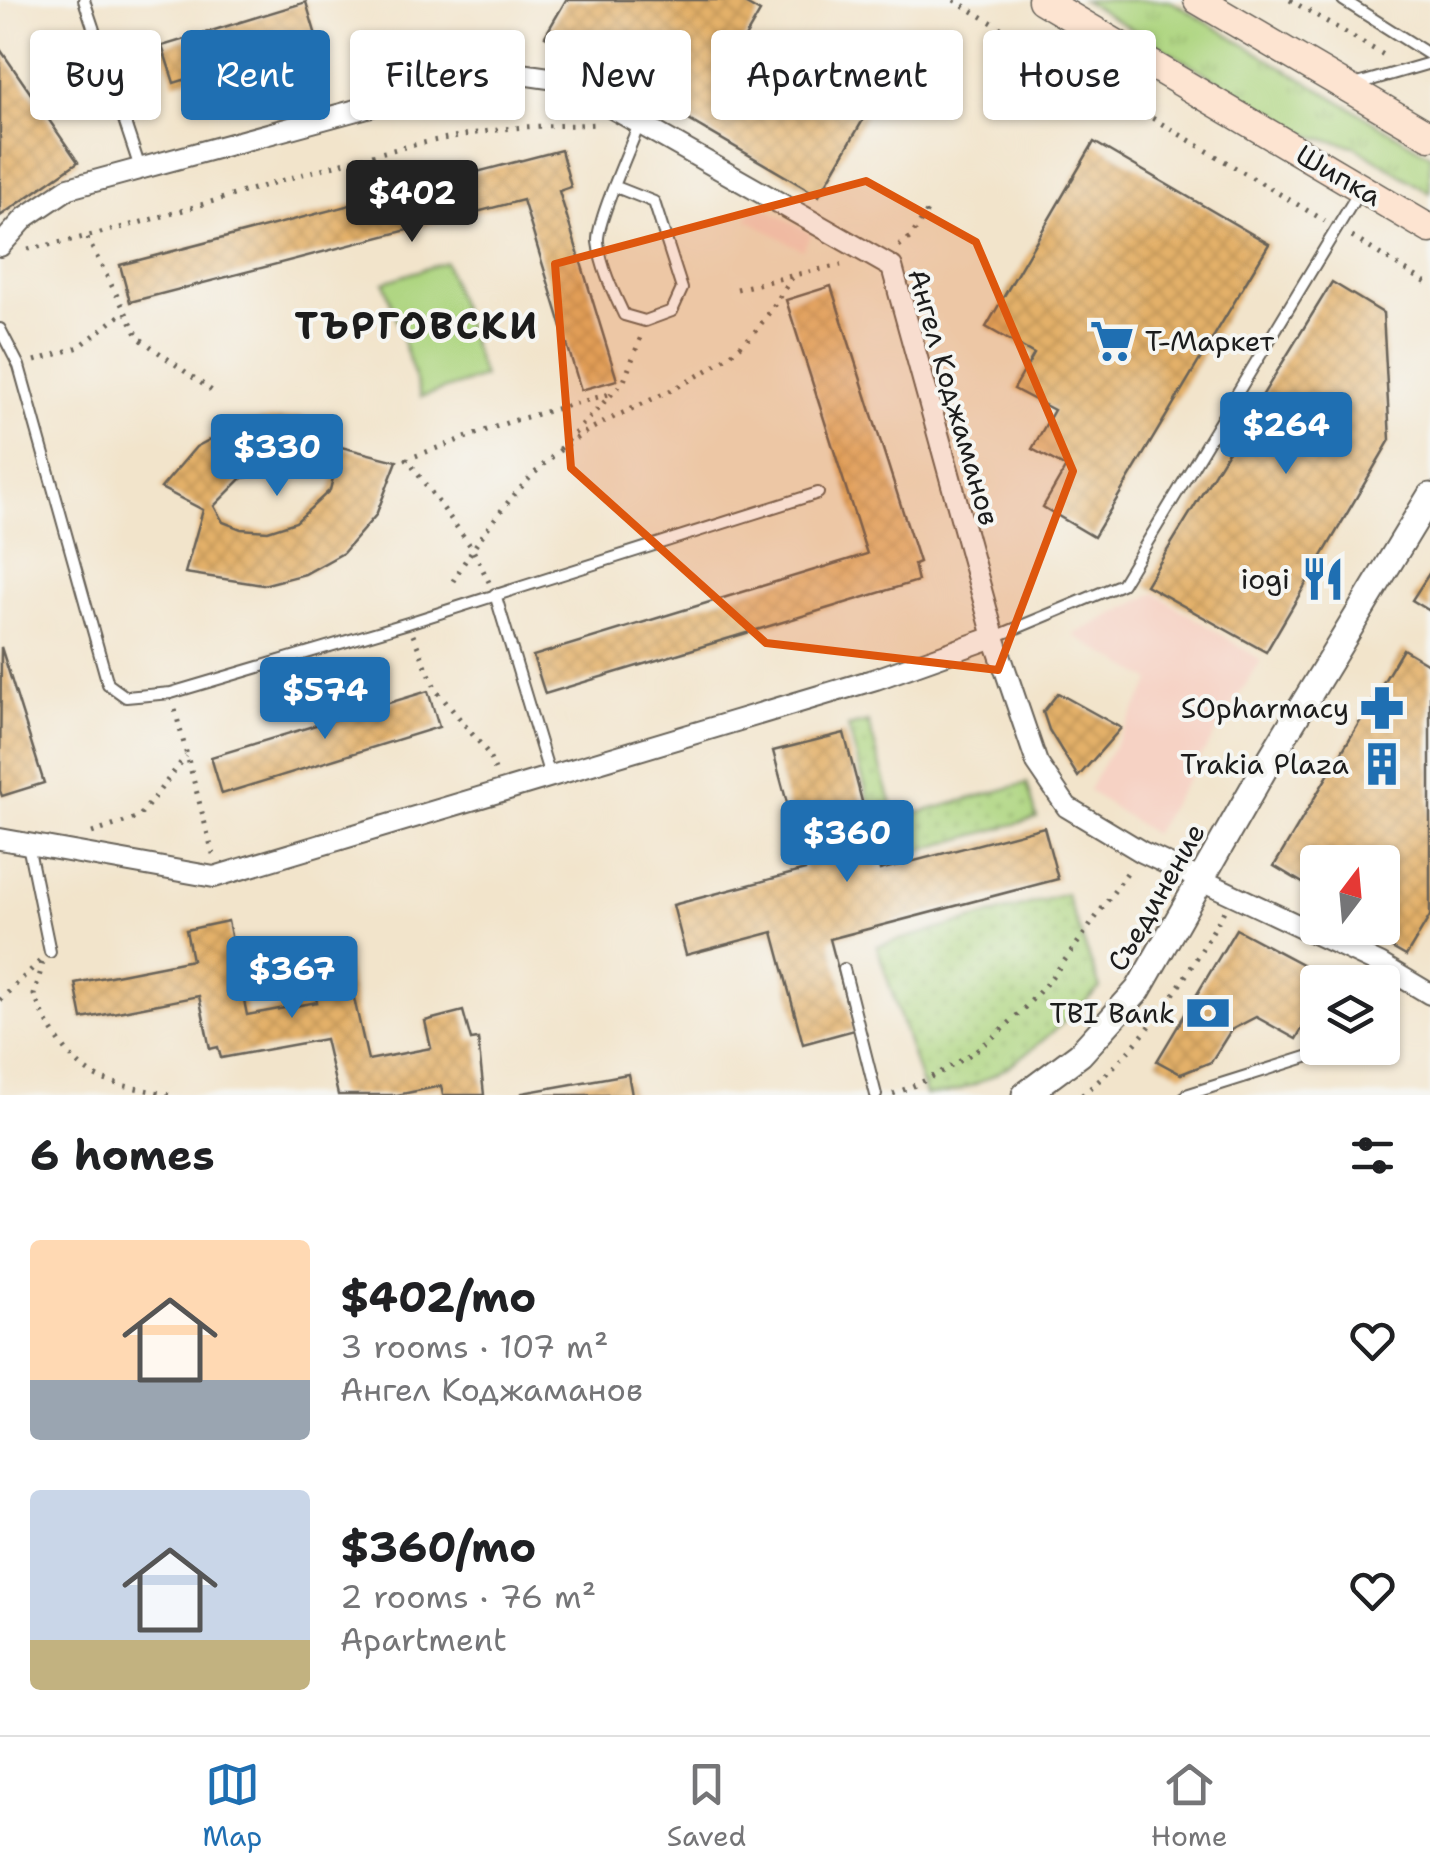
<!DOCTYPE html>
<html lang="en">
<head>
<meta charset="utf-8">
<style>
	:root { --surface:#fff; --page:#f6f6f6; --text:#202124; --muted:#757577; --line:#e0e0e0; --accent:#1f6fb2 }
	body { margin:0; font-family:"Shantell Sans",sans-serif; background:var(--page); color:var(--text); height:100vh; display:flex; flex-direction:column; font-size:38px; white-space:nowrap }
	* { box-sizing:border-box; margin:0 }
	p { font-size:32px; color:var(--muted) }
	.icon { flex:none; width:55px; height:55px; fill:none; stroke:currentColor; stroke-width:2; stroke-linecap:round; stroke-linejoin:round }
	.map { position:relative; height:1095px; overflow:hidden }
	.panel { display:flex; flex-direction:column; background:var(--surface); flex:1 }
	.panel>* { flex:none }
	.banner { position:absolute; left:30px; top:30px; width:1370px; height:90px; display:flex; gap:20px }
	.needle { width:65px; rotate:16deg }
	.tools { position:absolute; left:1300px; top:845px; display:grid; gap:20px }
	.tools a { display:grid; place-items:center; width:100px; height:100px; border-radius:10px; background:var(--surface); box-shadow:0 2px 8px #0004; font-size:50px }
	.price { position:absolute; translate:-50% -85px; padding:0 22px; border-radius:10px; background:var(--accent); color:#fff; font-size:32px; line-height:65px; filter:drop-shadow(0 2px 5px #0008) }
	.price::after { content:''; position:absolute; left:50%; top:60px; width:30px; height:22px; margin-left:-15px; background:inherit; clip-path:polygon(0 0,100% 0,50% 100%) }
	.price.current { background:#222; color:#fff }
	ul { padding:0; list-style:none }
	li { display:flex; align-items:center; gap:30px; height:250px; padding:0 30px }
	li span { display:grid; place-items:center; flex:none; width:280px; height:200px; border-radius:10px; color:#555 }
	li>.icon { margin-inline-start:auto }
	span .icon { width:120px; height:120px; fill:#fffc; stroke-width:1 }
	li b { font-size:42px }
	h2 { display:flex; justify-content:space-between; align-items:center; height:120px; padding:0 30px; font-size:42px }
	.chip { padding:0 35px; border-radius:10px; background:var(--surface); box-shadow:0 2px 8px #0004; font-size:35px; line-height:90px }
	.chip.current { background:var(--accent); color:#fff }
	.menu { display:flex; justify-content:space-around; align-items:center; height:140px; border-top:2px solid var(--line); background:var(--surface); font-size:28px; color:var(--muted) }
	.menu a { display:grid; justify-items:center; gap:5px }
	.menu .current { color:var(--accent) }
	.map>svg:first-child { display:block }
</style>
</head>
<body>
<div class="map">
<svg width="1430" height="1095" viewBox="0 0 1430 1095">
	<defs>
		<pattern id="grass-tufts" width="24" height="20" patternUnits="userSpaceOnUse" patternTransform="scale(2.5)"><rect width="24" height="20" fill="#aed580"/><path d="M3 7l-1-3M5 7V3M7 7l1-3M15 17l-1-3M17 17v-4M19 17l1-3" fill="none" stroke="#95b66e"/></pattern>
		<pattern id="park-dots" width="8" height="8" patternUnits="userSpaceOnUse" patternTransform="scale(2.5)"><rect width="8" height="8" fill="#aed580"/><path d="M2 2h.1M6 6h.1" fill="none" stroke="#95b66e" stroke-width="1.8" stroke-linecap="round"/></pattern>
		<pattern id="building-cross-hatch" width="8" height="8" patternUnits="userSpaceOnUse" patternTransform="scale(2.5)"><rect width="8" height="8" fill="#e3b069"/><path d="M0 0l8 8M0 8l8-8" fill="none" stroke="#c2975a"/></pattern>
	</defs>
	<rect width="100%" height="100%" fill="#f6f6f2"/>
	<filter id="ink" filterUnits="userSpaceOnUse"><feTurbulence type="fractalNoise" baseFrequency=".01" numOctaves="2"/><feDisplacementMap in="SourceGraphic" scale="20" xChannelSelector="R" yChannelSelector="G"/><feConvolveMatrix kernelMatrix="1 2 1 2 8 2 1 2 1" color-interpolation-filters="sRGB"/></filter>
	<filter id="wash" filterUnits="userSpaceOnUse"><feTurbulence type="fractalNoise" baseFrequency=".0048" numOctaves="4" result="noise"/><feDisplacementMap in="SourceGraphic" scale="40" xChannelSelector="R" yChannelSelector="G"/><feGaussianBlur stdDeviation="2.25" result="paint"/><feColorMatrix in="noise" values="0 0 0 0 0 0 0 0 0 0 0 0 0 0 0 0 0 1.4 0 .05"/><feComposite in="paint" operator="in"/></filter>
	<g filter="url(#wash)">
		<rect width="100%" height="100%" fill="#f2e4cb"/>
		<g fill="#f6d2c4">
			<path d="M756 203 811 234 802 250 747 219Z"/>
			<path d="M1155 593 1261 660 1153 834 1088 790 1152 681 1073 635Z"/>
		</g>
		<path fill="url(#grass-tufts)" stroke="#65784e" stroke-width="2.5" d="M1083 0H1169L1430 155V193L1354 146 1310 136Z"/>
		<g fill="url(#park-dots)" stroke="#65784e" stroke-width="2.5">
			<path d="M868 722 896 819 1027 783 1037 818 886 860 848 727Z"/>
			<path d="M1066 894 1100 988C1053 1031 994 1095 925 1095L877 946Z"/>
		</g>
		<path fill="#aed580" stroke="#65784e" stroke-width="2.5" d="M445 262 483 377 421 397 384 282Z"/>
		<g id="blocks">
			<g fill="url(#building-cross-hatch)" fill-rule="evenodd">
				<path d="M566 0H739L760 12 743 41 867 113 819 196 545 36Z"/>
				<path d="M306 2 317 39 174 83 162 46Z"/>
				<path d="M0 49 78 162 0 216Z"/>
				<path d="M1094 142 1269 244 1094 537 1043 507 1066 467 1032 449 1054 410 1014 389 1034 354 986 327Z"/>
				<path d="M561 150 571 187 559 191 617 380 581 390 523 200 130 302 120 265Z"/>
				<path d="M1332 282 1383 313 1390 440 1266 652 1146 585Z"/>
				<path d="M831 286 919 562 914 564 918 581 545 694 533 656 867 554 786 300Z"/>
				<path d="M300 417 323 422 333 445 397 461 376 515 343 553 305 574 263 585 185 573 203 510 161 488 196 447 245 421ZM337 462 330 490 296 522 268 531 241 529 223 522 214 506 242 478Z"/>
				<path d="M1430 572V611L1412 600Z"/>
				<path d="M1 647 44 783 2 796 0 791Z"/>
				<path d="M1403 649 1430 665V916L1406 956 1357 928H1382V862H1318V892L1274 866Z"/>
				<path d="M428 691 439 727 222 794 211 757Z"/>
				<path d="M1058 693 1121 728 1078 777 1049 730 1043 712Z"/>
				<path d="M844 733 880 870 1044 827 1058 879 830 939 854 1030 803 1044 773 932 686 955 673 905 805 870 773 751Z"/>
				<path d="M228 921 247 1015 317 1002 310 971 346 963 368 1060 431 1048 425 1021 463 1011 471 1040 478 1039 484 1095H443L441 1086 397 1095H338L325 1039 221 1058 218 1047 210 1049 199 996 82 1019 75 983 192 960 186 930Z"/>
				<path d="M1236 929 1330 979 1318 982V1001L1296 1039 1256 1017 1231 1030 1211 1062 1181 1074 1157 1061Z"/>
				<path d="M628 1074 632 1095H522V1093Z"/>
			</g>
		</g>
	</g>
	<g filter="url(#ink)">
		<use href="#blocks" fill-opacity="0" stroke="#676259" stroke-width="2.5"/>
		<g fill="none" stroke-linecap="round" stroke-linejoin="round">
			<g stroke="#676259" stroke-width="14">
				<g id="service">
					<path d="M84 0 140 168"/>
					<path d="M1343 0 1430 55"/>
					<path d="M1354 85 1430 63"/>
					<path d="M616 187 654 202 682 289 672 311 645 321 624 315C613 292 601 268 598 242 596 223 631 146 639 124"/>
					<path d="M0 329 19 366 108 684 126 697 171 693 408 623 818 493"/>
					<path d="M495 594 550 776"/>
					<path d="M995 637 1122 584 1360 190"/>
					<path d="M28 845 50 952"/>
					<path d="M844 969 876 1095"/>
					<path d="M1370 982 1379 964"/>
					<path d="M1186 1095 1335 1048"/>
				</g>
			</g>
			<g stroke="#676259" stroke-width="24">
				<g id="minor">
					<path d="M0 246 26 217 69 188 500 71 563 80 892 267 994 637 1037 763 1067 807 1142 852 1380 964 1430 994"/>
					<path d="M0 839 214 877 876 679 994 637"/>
				</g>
			</g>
			<g stroke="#676259" stroke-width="29">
				<path id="tertiary" d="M1025 1095 1080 1054 1138 990 1267 764 1430 496"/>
			</g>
			<g stroke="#676259" stroke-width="31">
				<g id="secondary">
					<path d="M1042 0 1430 229"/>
					<path d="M1198 0 1430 136"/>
				</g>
			</g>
			<g stroke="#676259" stroke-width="5" stroke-dasharray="2.5 8" stroke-linecap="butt">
				<path d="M954 0 1325 221"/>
				<path d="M1290 0 1389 58"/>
				<path d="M1352 237 1430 285"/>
				<path d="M87 238 139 338 212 391"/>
				<path d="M899 246 911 237 928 210"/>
				<path d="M28 249C189 219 342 149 505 129 535 125 566 126 597 124"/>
				<path d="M737 289 791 276"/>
				<path d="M35 361 79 347 123 313"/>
				<path d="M560 449 624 381 642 334"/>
				<path d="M453 581C485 526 535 461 591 429 641 402 694 385 738 348 761 330 777 299 794 275L841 265"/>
				<path d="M489 582 472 548 407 459 509 422 613 393"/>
				<path d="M413 635 436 690 487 752 495 770"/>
				<path d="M175 710 213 854"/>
				<path d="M92 833 139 817 186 756"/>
				<path d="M43 963 34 995C46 1023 71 1068 102 1079 123 1087 148 1090 170 1095"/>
				<path d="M0 1000 41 960"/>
				<path d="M893 1094C1013 1049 1059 969 1129 870"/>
				<path d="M1082 1095C1145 1044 1185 981 1224 911"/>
			</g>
			<use href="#service" stroke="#fff" stroke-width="10"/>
			<use href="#minor" stroke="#fff" stroke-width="20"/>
			<use href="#tertiary" stroke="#fff" stroke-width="25"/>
			<use href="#secondary" stroke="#fde4d1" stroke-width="28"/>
		</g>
	</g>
	<path fill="#de560d" fill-opacity="0.2" stroke="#de560d" stroke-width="8" stroke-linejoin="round" d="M866 181 976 242 1073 471 998 670 766 643 571 468 555 264Z"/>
	<defs>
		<g id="supermarket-bare" transform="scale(3.45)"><path d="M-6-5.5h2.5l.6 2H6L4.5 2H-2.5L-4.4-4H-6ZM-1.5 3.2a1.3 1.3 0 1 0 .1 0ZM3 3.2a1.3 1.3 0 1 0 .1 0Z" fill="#1f6fb2" stroke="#f6f6f2" stroke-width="2.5" paint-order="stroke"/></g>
		<g id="restaurant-bare" transform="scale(3.45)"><path d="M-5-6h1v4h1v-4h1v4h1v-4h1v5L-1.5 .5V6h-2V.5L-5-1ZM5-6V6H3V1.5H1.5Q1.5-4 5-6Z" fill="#1f6fb2" stroke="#f6f6f2" stroke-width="2.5" paint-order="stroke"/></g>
		<g id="pharmacy-bare" transform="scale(3.45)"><path d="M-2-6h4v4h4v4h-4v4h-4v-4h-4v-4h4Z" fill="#1f6fb2" stroke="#f6f6f2" stroke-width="2.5" paint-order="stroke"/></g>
		<g id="building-bare" transform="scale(3.45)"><path d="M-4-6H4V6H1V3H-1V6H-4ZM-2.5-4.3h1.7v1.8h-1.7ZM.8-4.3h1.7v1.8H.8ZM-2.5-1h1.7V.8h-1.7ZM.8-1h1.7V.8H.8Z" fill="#1f6fb2" stroke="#f6f6f2" stroke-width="2.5" paint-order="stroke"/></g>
		<g id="bank-bare" transform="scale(3.45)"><path d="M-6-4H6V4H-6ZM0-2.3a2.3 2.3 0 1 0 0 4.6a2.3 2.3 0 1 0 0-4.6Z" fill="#1f6fb2" stroke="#f6f6f2" stroke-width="2.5" paint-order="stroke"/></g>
	</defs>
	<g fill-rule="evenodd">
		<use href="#supermarket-bare" x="1112" y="341"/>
		<use href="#restaurant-bare" x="1323" y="579"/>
		<use href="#pharmacy-bare" x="1382" y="708"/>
		<use href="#building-bare" x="1382" y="764"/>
		<use href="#bank-bare" x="1208" y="1013"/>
	</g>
	<g text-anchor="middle" stroke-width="8" stroke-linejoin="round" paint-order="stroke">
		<g font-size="28" fill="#1c1c1c" stroke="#f6f6f2">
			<text transform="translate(1339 175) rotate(30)" y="10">Шипка</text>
			<text transform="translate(954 397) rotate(74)" y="10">Ангел Коджаманов</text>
			<text transform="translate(1156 897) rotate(-60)" y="10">Съединение</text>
		</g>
		<g font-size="28" fill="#1c1c1c" stroke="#f6f6f2" text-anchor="end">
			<text x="1145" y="351" text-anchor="start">Т-Маркет</text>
			<text x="1290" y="589">iogi</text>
			<text x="1349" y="718">SOpharmacy</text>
			<text x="1349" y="774">Trakia Plaza</text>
			<text x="1175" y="1023">TBI Bank</text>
		</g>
		<g font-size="38" font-weight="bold" letter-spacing="2.5" fill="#1c1c1c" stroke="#f6f6f2">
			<text x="417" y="339">ТЪРГОВСКИ</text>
		</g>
	</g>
</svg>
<div class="tools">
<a><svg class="needle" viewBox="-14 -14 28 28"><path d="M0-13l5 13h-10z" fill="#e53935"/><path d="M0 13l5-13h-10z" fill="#757577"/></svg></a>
<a><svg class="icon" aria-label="layers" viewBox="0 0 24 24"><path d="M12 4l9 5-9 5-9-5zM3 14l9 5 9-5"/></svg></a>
</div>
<b class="price current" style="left:412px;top:245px">$402</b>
<b class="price" style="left:1286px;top:477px">$264</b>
<b class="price" style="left:277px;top:499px">$330</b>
<b class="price" style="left:325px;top:742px">$574</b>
<b class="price" style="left:847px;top:885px">$360</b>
<b class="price" style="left:292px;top:1021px">$367</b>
<div class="banner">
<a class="chip">Buy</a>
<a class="chip current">Rent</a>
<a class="chip">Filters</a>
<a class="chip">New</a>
<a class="chip">Apartment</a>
<a class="chip">House</a>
</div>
</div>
<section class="panel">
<h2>6 homes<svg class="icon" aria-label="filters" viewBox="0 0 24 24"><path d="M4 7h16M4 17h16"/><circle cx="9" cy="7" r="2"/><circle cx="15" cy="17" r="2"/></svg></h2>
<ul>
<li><span style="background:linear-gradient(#ffd9b3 70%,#9aa5b1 0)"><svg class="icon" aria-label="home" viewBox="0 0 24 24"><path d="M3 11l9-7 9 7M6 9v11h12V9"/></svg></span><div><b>$402/mo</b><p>3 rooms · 107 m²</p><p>Ангел Коджаманов</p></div><svg class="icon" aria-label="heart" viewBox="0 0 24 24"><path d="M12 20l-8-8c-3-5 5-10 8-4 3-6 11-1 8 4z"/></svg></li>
<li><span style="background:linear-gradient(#c9d6e8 75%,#c2b280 0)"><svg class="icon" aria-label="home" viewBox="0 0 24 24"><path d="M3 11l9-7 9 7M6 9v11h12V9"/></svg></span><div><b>$360/mo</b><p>2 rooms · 76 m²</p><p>Apartment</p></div><svg class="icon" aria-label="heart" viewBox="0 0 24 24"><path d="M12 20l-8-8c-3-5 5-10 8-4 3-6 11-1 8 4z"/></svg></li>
</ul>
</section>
<nav class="menu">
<a class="current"><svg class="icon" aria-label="map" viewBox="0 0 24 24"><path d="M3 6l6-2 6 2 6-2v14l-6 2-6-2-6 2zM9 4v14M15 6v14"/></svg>Map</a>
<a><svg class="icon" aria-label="saved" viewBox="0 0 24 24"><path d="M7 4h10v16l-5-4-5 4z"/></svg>Saved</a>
<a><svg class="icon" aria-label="home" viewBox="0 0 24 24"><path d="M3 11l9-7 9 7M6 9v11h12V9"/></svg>Home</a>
</nav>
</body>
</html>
